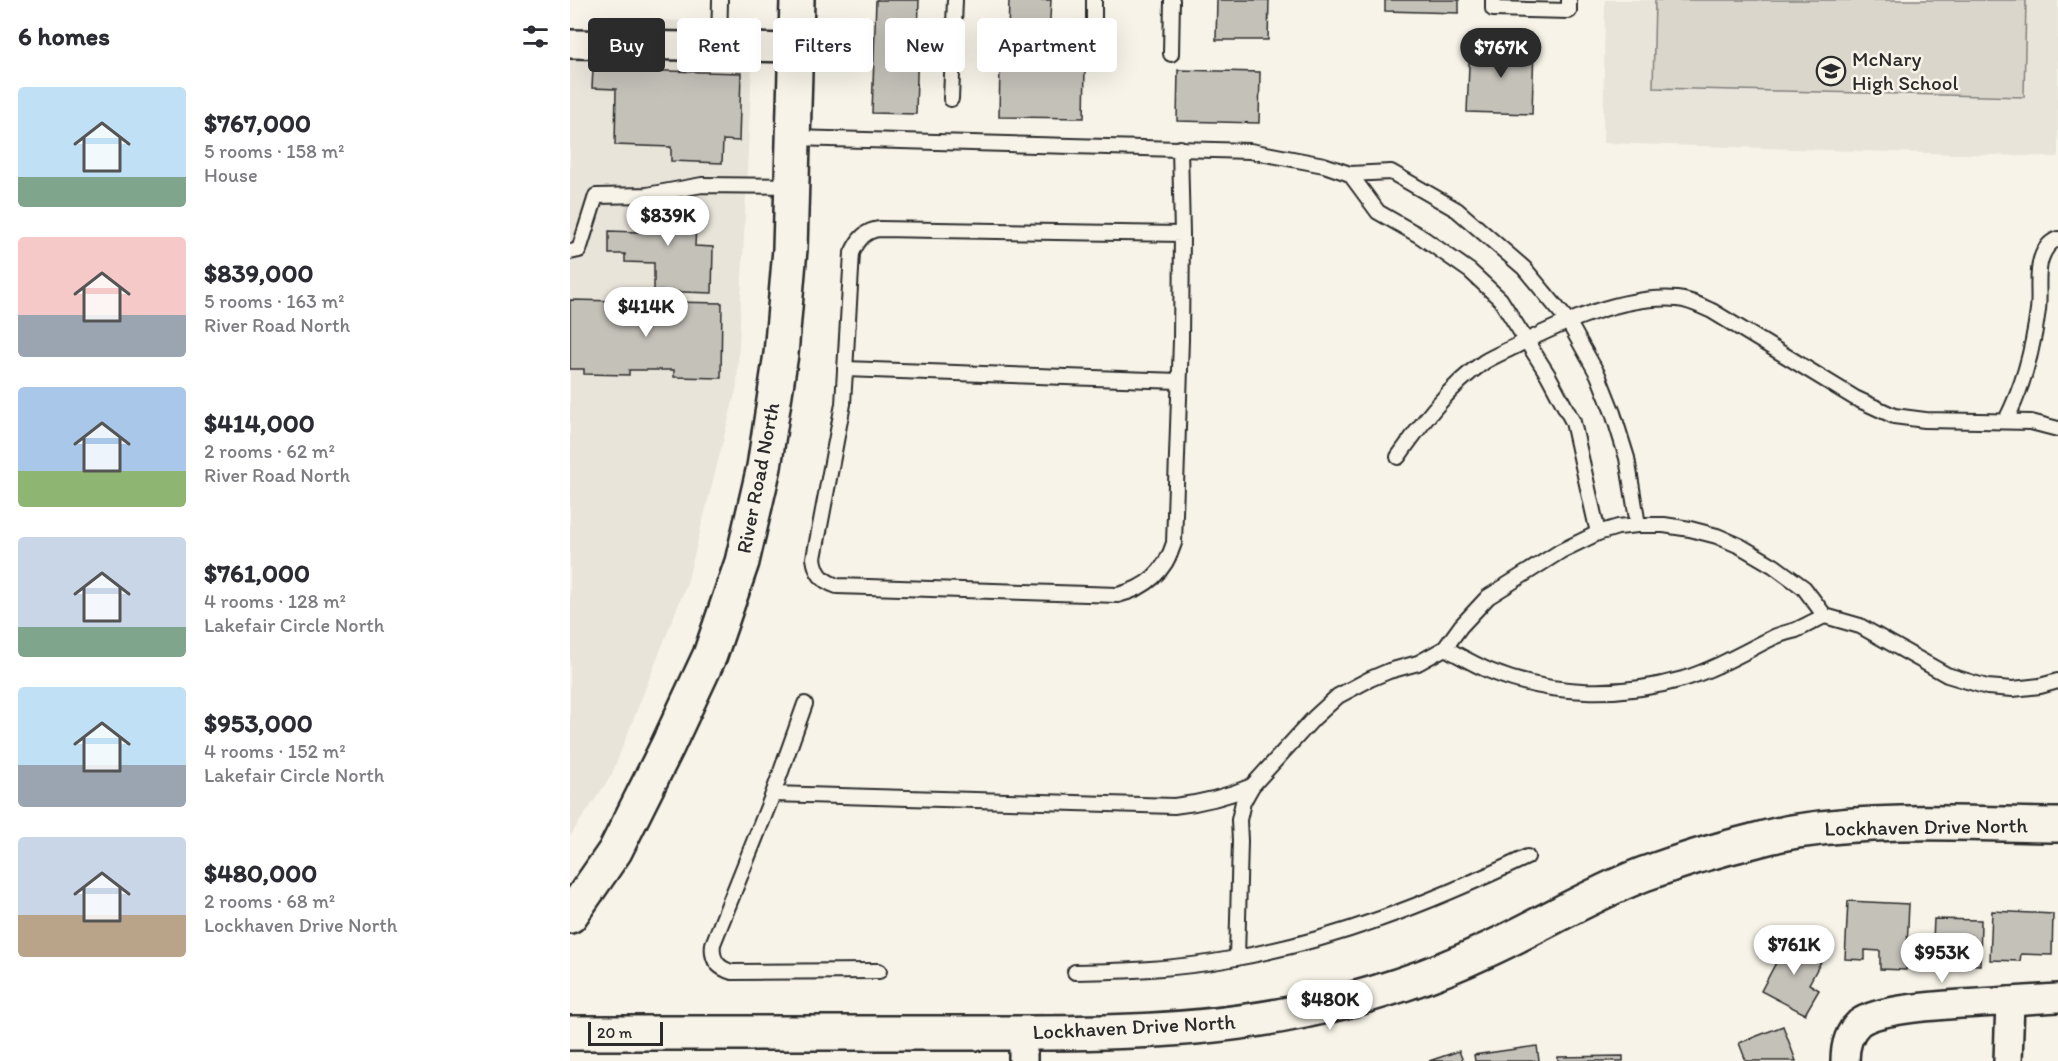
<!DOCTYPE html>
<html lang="en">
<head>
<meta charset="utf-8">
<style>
	:root { --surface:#fff; --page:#f7f7f7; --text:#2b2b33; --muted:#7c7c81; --accent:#2b2b2b }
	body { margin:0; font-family:Itim,sans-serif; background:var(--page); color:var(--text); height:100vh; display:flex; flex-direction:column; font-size:22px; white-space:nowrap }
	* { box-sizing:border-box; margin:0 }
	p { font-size:20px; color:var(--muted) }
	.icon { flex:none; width:33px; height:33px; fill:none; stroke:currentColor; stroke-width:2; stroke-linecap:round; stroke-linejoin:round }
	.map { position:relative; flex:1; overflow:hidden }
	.sheet { display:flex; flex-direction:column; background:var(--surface); width:570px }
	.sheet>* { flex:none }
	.guide { position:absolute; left:18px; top:18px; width:570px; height:54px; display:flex; gap:12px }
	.scale { position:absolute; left:18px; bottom:15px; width:75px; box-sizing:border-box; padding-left:6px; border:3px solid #2b2b2b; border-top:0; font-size:16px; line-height:21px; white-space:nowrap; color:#2b2b2b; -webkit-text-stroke:4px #f7f3e8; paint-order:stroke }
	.price { position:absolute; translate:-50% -51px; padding:0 14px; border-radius:21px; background:#fff; color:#222; font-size:20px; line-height:39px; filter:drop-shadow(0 2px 3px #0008) }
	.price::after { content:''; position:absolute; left:50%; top:36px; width:18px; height:14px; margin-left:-9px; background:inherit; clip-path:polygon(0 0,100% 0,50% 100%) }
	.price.selected { background:var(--accent); color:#fff }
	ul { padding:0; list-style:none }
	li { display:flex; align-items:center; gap:18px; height:150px; padding:0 18px }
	li span { display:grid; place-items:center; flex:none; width:168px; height:120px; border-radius:6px; color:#555 }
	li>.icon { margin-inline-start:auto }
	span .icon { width:72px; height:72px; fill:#fffc; stroke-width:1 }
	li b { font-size:26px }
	h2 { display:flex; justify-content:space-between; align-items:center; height:72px; padding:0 18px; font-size:26px }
	.pill { padding:0 21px; border-radius:6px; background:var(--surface); box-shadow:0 6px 24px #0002; font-size:21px; line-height:54px }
	.pill.selected { background:var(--accent); color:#fff }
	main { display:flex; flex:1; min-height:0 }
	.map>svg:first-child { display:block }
</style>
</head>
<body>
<main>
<section class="sheet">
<h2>6 homes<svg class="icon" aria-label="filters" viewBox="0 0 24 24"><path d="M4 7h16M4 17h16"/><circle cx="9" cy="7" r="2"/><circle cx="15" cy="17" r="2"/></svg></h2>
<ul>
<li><span style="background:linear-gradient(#bfe0f5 75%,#7fa58c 0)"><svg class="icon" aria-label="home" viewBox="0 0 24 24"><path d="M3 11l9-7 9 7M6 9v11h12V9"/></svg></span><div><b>$767,000</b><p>5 rooms · 158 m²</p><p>House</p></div></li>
<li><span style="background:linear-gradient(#f6c9c9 65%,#9aa5b1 0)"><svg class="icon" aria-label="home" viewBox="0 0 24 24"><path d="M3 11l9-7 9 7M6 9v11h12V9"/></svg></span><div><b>$839,000</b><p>5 rooms · 163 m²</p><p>River Road North</p></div></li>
<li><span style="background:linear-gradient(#a9c7e8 70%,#8fb573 0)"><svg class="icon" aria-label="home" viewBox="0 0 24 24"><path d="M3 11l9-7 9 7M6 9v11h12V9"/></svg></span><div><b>$414,000</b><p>2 rooms · 62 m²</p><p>River Road North</p></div></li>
<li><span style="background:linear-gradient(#c9d6e8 75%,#7fa58c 0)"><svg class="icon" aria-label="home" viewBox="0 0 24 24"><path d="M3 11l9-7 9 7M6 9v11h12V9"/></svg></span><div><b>$761,000</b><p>4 rooms · 128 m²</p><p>Lakefair Circle North</p></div></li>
<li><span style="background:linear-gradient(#bfe0f5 65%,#9aa5b1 0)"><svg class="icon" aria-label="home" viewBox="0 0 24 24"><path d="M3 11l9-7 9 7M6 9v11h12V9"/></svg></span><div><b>$953,000</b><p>4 rooms · 152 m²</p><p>Lakefair Circle North</p></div></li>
<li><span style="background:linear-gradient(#c9d6e8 65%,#b9a48a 0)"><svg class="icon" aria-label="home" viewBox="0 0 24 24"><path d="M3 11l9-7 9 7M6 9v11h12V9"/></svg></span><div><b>$480,000</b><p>2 rooms · 68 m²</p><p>Lockhaven Drive North</p></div></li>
</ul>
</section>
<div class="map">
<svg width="1488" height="1061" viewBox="0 0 1488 1061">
	<rect width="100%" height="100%" fill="#f7f3e8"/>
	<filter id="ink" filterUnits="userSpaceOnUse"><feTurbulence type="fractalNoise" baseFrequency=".0167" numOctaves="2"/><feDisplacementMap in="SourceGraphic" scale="12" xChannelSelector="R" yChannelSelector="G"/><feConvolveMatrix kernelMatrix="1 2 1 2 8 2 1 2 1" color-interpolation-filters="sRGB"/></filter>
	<g filter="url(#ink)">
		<g fill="#e8e4da">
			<path d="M1035 0H1488V157L1033 143Z"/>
			<path d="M32 19 184 22 167 386 117 583 41 776 0 836V49Z"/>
		</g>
		<path fill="#dad6cc" stroke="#82807c" stroke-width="1.5" d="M1085 0H1456L1454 97 1083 88Z"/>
		<g fill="#c4c1b9" stroke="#2b2b2b" stroke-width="1.5">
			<path d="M306 0H349L346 114 302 113Z"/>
			<path d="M439 0H481L479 36 438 34Z"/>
			<path d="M647 0H699L698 40H646Z"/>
			<path d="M815 0H889V13L815 11Z"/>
			<path d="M900 43 964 45 962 114 897 112Z"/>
			<path d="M430 66 515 67 514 118 429 117Z"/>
			<path d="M23 69 171 73 169 141 153 140 152 163 101 161V147L45 145 46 89 22 88Z"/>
			<path d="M608 70 690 72 689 123 607 121Z"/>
			<path d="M69 202 127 203 125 246 143 247 142 293 84 291V263L55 262V254H39V231L68 232Z"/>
			<path d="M0 300 152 303 151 378 104 377V370H59V375L14 374V369H0Z"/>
			<path d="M1278 901 1339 904 1336 970 1310 969V951L1295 950V960L1275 959Z"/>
			<path d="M1422 911 1483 914 1482 955 1451 954 1450 961 1420 960Z"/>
			<path d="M1364 919 1411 920 1410 965 1379 964V968L1350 967 1351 940H1363Z"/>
			<path d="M1219 938 1254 956 1239 984 1249 990 1235 1014 1191 991Z"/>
			<path d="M1213 1026 1226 1061H1176L1169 1043Z"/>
			<path d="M967 1046 969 1061H905L904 1055Z"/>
			<path d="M889 1051 893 1061H859Z"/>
			<path d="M1053 1056V1061H988V1057Z"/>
		</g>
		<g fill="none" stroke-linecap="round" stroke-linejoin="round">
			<g stroke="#2b2b2b" stroke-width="18">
				<g id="service">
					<path d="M923 0V9L999 11V0"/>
					<path d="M149 47 150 0"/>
					<path d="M524 53V0"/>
					<path d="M601 54 602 0"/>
					<path d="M381 99 385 0"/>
					<path d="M224 138 680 151 754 165 780 174 821 172 887 210 954 268 998 321 1028 375 1043 413 1057 458 1068 525"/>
					<path d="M610 148 612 234 310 229C295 230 288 240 282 253L273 404 244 558C246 573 252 581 267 586L548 595C577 588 595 572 604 543L611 340 612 234"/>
					<path d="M780 174 808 212 850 236 900 271 930 299 978 375 1003 422 1028 533"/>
					<path d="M0 252 9 250 26 196 77 195 132 185 222 186"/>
					<path d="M275 369 609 381"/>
					<path d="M1436 420C1454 385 1463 349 1468 310 1470 294 1466 275 1471 259 1474 250 1479 242 1488 239"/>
					<path d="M828 457C852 423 879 386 914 362 924 356 936 351 946 346 993 322 1054 295 1107 299 1120 300 1131 306 1142 311L1285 398 1324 416 1355 420 1461 422 1488 429"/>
					<path d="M875 648C890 656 905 665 920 671 981 696 1050 697 1113 679 1145 669 1174 652 1204 637 1211 634 1219 632 1226 630 1236 626 1245 620 1255 616"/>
					<path d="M235 704 203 794 143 944C141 960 148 968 162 972L309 971"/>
					<path d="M203 794 604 806C632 803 656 797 682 786"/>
					<path d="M667 958 670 841 669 820 673 802 682 786 744 718 768 696 800 679 819 671 848 663 875 648 891 626 918 597 991 551 1028 533 1048 527 1068 525H1094L1120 529 1147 536 1170 546 1204 566 1234 588 1255 616 1290 626 1377 675 1417 687 1443 689 1470 686 1488 681"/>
					<path d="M505 972C555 971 606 969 655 960 762 942 860 903 957 857"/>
				</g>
			</g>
			<g stroke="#2b2b2b" stroke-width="32">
				<g id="minor">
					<path d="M0 44 226 48"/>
					<path d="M1440 1001 1488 998"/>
					<path d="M453 1033V1061"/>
					<path d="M1275 1061C1275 1047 1278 1033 1289 1023 1312 1005 1407 1004 1440 1001L1438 1061"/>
				</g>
			</g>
			<g stroke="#2b2b2b" stroke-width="38">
				<path id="tertiary" d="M0 1033C130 1033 260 1033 391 1033 505 1033 622 1035 734 1011 795 998 858 978 915 951 968 927 1019 895 1074 874 1110 861 1146 850 1183 841 1198 837 1213 833 1228 831 1314 818 1402 824 1488 825"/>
			</g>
			<g stroke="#2b2b2b" stroke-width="38">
				<path id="primary" d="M0 916 45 851 97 747 140 655 172 562 194 467 211 354 220 249 227 0"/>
			</g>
			<use href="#service" stroke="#f7f3e8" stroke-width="14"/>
			<use href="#minor" stroke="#f7f3e8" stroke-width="27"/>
			<use href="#tertiary" stroke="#f7f3e8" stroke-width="33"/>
			<use href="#primary" stroke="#f7f3e8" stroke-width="33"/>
		</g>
	</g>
	<defs>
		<g id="school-ring" transform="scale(1.5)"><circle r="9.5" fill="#f7f3e8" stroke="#2b2b2b" stroke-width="1.5"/><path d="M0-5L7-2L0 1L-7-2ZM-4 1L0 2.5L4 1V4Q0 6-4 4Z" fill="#2b2b2b"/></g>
	</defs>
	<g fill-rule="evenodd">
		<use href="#school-ring" x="1261" y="71"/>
	</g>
	<g text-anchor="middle" stroke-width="5" stroke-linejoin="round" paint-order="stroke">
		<g font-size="21" fill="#2b2b2b" stroke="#f7f3e8" text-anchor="start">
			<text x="1282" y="66">McNary<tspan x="1282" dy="24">High School</tspan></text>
		</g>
		<g font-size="21" fill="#2b2b2b" stroke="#f7f3e8">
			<text transform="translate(188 478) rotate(-79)" y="7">River Road North</text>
			<text transform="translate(1356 827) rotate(-1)" y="7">Lockhaven Drive North</text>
			<text transform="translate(564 1027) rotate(-3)" y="7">Lockhaven Drive North</text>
		</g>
	</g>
</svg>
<div class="scale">20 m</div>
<b class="price selected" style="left:931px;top:79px">$767K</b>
<b class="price" style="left:98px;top:247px">$839K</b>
<b class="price" style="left:76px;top:338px">$414K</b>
<b class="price" style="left:1224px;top:976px">$761K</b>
<b class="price" style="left:1372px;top:984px">$953K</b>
<b class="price" style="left:760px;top:1031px">$480K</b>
<div class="guide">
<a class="pill selected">Buy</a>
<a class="pill">Rent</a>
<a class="pill">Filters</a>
<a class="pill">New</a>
<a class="pill">Apartment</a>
</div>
</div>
</main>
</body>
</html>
